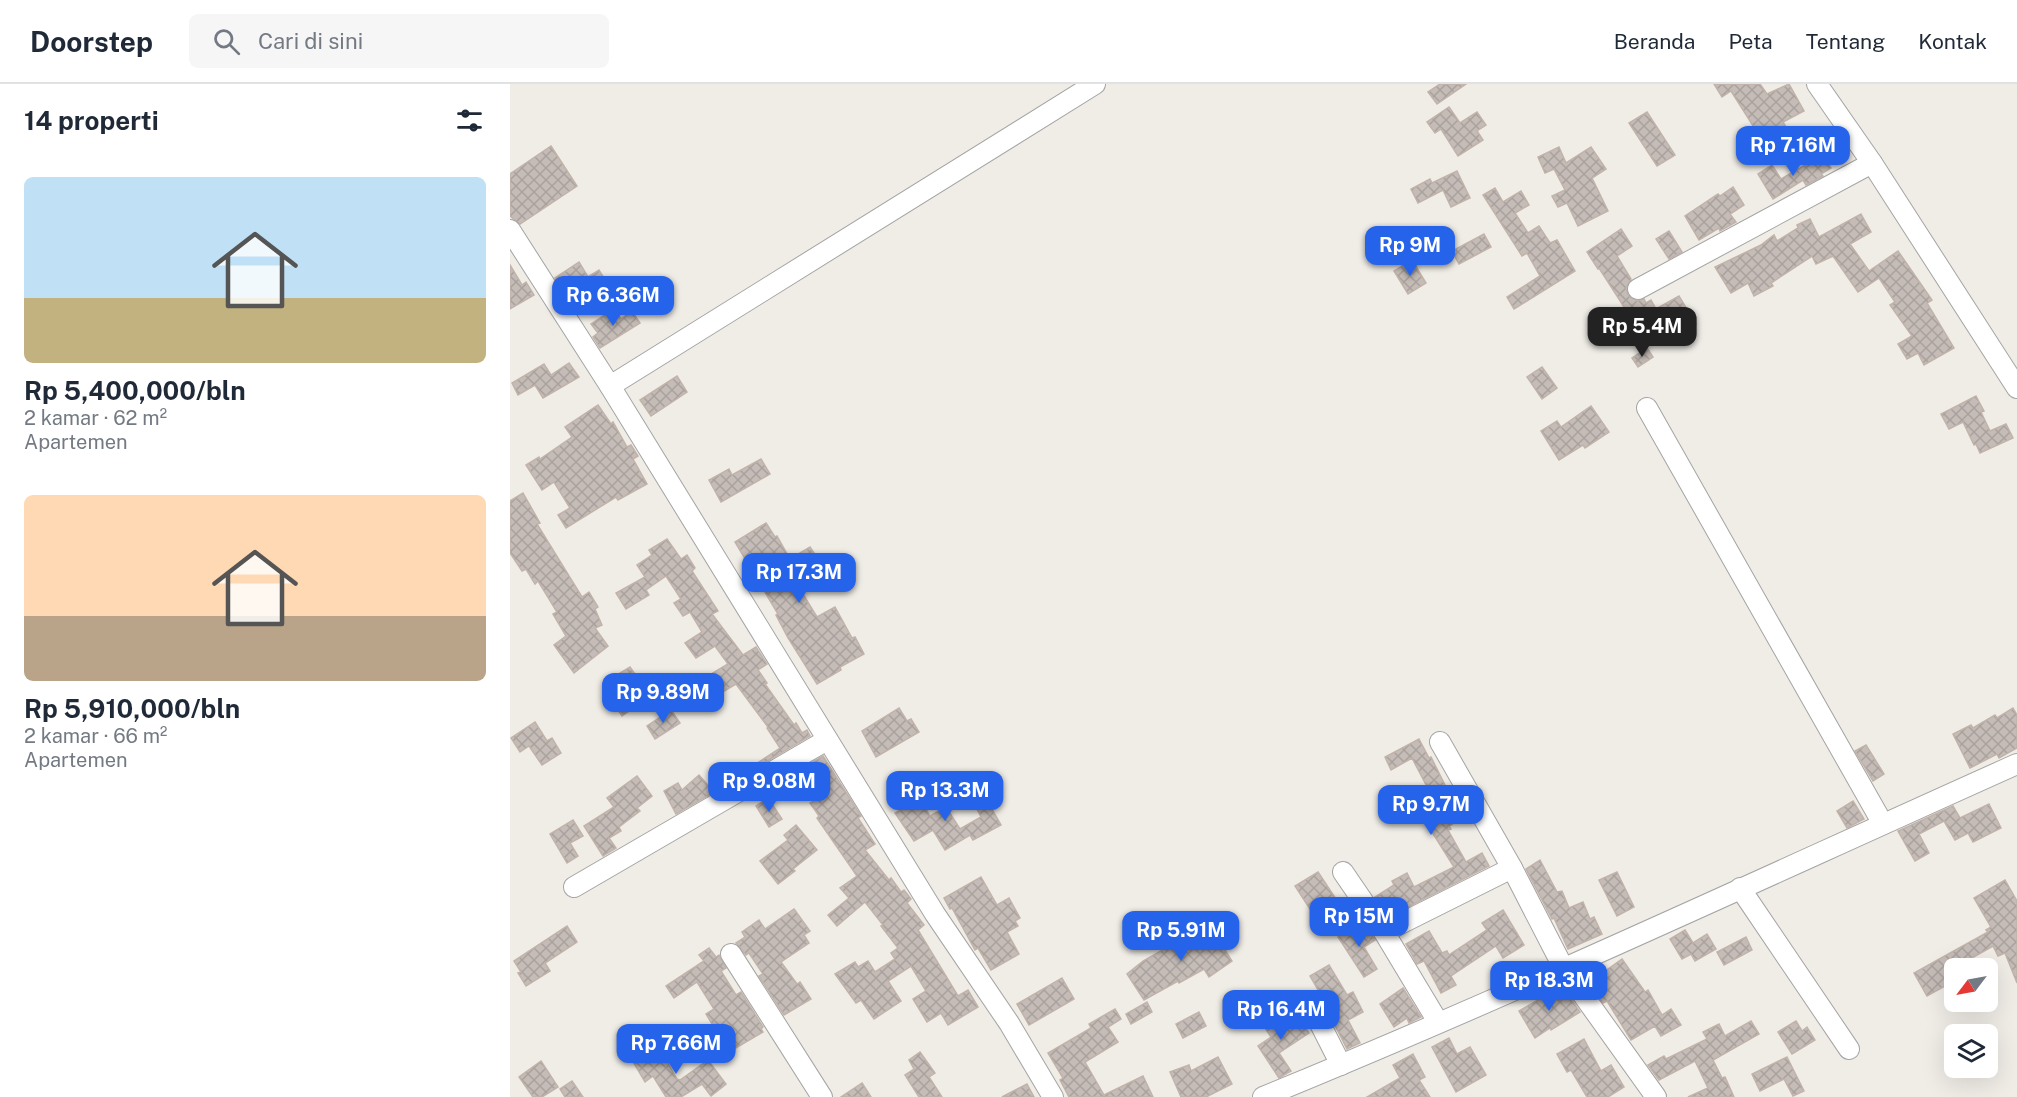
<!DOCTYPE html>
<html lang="id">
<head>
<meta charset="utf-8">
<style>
	:root { --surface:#fff; --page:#f6f6f7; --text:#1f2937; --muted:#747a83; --line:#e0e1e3; --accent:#2563eb }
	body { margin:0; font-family:"Public Sans",sans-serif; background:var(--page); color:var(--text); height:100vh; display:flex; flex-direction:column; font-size:22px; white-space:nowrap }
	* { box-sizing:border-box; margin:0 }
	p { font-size:20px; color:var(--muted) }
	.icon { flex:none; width:33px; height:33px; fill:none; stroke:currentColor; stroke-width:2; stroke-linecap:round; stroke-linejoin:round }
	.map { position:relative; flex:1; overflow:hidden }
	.sheet { display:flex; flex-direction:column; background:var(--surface); width:510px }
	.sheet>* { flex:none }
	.needle { width:39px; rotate:238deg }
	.fabs { position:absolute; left:1434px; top:874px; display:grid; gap:12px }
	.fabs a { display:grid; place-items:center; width:54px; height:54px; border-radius:9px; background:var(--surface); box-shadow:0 6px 24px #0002; font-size:30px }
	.price { position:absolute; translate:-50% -51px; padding:0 14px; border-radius:12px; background:var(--accent); color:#fff; font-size:20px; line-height:39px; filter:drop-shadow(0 2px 3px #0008) }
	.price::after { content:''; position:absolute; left:50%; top:36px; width:18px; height:14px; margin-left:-9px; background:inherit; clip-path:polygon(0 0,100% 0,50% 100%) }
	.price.on { background:#222; color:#fff }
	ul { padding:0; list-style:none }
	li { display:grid; align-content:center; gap:12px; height:318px; padding:0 24px }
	li span { display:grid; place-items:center; height:186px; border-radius:9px; color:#555 }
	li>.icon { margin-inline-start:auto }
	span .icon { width:108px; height:108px; fill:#fffc; stroke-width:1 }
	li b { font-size:26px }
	h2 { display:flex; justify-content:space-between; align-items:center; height:72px; padding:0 24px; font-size:26px }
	header { display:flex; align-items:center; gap:36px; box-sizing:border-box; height:84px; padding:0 30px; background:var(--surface); border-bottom:2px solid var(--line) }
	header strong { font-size:28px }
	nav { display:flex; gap:33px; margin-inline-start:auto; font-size:21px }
	.search { width:420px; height:54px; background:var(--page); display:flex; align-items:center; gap:15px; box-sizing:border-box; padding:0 21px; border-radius:9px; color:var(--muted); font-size:22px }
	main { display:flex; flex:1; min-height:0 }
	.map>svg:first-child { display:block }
</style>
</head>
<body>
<header>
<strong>Doorstep</strong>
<div class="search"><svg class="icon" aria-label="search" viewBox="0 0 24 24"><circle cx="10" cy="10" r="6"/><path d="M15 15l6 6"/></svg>Cari di sini</div>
<nav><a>Beranda</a><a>Peta</a><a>Tentang</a><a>Kontak</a></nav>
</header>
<main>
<section class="sheet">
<h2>14 properti<svg class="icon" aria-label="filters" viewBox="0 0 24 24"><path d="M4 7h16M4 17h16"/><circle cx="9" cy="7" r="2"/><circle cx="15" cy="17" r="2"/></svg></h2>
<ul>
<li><span style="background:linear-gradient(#bfe0f5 65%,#c2b280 0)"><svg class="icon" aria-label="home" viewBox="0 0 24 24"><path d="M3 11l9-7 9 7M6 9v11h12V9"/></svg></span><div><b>Rp 5,400,000/bln</b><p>2 kamar · 62 m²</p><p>Apartemen</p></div></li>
<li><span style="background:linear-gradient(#ffd9b3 65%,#b9a48a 0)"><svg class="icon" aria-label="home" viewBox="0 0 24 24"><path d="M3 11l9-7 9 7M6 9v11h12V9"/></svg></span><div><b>Rp 5,910,000/bln</b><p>2 kamar · 66 m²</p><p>Apartemen</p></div></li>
</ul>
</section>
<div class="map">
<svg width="1507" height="1013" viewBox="0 0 1507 1013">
	<defs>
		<pattern id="building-cross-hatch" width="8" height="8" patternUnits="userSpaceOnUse" patternTransform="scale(1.5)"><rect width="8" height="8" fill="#c5bcb7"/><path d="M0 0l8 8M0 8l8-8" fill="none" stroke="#a9a19d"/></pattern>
	</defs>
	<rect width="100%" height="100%" fill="#f0ede7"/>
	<g fill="url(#building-cross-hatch)" stroke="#c2b3aa" stroke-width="1.5">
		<path d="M930 0H956L927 20 918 8Z"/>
		<path d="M1204 0H1250L1257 10 1279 0 1294 27 1273 38 1276 43 1252 56 1221 7 1212 13Z"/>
		<path d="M939 23 950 39 967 28 976 41 967 47 973 56 948 72 931 45 925 49 917 38Z"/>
		<path d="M1137 28 1165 71 1147 82 1119 39Z"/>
		<path d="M41 62 67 102 10 140 0 132V90Z"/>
		<path d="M1049 63 1056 79 1081 63 1096 85 1082 94 1098 127 1068 142 1057 119 1048 123 1042 112 1055 106 1044 85 1035 89 1028 73Z"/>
		<path d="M1313 71 1321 84 1311 90 1313 92 1296 101 1293 96 1263 115 1248 90 1262 81 1271 95Z"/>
		<path d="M947 87 960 114 941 123 933 106 908 119 901 105 920 95 922 99Z"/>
		<path d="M1223 103 1234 121 1220 130 1226 138 1210 147 1209 144 1189 156 1175 132 1208 110 1210 112Z"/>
		<path d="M985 104 993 118 1011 107 1019 121 1005 129 1018 149 1029 142 1040 159 1047 156 1065 187 1004 225 997 213 1030 192 1017 169 1012 172 973 111Z"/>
		<path d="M1351 130 1361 148 1340 160 1359 187 1388 167 1422 216 1417 219 1444 264 1414 281 1408 269 1397 275 1388 260 1402 252 1380 221 1385 218 1369 194 1348 208 1323 172 1306 180 1302 172 1261 199 1263 202 1244 212 1238 199 1221 209 1205 183 1251 161 1264 151 1267 157 1288 144 1287 141 1300 135 1309 153Z"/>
		<path d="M1111 145 1122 162 1107 172 1121 195 1116 204 1118 211 1127 217 1134 215 1136 219 1141 216 1146 225 1169 212 1186 240 1167 251 1164 246 1138 262 1125 242 1119 244 1111 229 1116 226 1089 184 1088 185 1077 168Z"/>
		<path d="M1159 147 1172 168 1159 175 1146 155Z"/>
		<path d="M974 150 981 163 949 180 942 167Z"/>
		<path d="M902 176 916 199 898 210 884 187Z"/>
		<path d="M69 178 78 193 89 186 97 199 62 220 45 194Z"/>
		<path d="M0 181 12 201 16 198 24 211 0 225Z"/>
		<path d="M104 225 111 235 122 227 130 239 90 264 83 253 88 249 81 240Z"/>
		<path d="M1137 264 1143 273 1128 283 1122 274Z"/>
		<path d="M59 279 69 293 33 314 25 301 8 311 2 299 34 280 41 291Z"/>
		<path d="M1032 283 1047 304 1032 315 1017 293Z"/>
		<path d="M167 292 177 308 141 332 130 316Z"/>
		<path d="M1466 312 1474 327 1471 328 1480 347 1496 340 1503 354 1470 369 1466 360 1464 361 1453 338 1439 345 1431 330Z"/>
		<path d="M88 321 101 340 103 338 117 363 121 361 128 372 123 375 137 400 108 416 106 413 56 444 48 431 60 424 44 398 32 406 16 381 29 373 30 375 62 353 55 343Z"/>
		<path d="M1081 322 1099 348 1075 364 1073 361 1049 376 1031 347 1047 337 1051 343Z"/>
		<path d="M251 375 260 390 211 418 199 396 219 385 222 391Z"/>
		<path d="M13 409 30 439 27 440 72 513 79 508 88 523 85 525 92 541 85 544 98 562 64 589 44 561 56 552 43 530 47 528 28 497 25 500 16 485 12 487 0 469V417Z"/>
		<path d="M256 439 265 453 267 452 280 475 300 463 313 482 294 495 295 498 288 502 307 533 325 523 342 554 345 553 354 570 330 583 331 586 307 600 278 554 266 531 268 530 225 458Z"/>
		<path d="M157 455 171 475 177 471 185 484 182 487 208 527 202 530 233 571 246 563 257 580 248 586 257 599 255 600 284 641 286 639 292 649 297 646 300 652 247 683 246 680 270 664 257 644 258 643 226 600 187 623 176 605 218 580 205 562 186 574 175 559 192 548 180 528 173 532 164 519 171 515 156 492 136 506 139 511 116 525 106 509 135 493 127 481 142 471 139 466Z"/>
		<path d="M120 583 129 596 127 597 138 614 112 632 104 620 109 616 97 597Z"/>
		<path d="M389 624 397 637 401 635 409 648 366 673 352 647Z"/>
		<path d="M1503 624 1507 631V664L1489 674 1487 670 1460 684 1443 650 1461 641 1463 644 1485 631 1487 634Z"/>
		<path d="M161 626 170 639 145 655 137 642Z"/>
		<path d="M25 638 37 657 42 654 51 669 32 681 19 662 10 668 1 654Z"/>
		<path d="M909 655 919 674 921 673 942 715 947 712 958 730 939 742 941 745 938 746 956 778 972 769 979 782 878 833 865 813 884 801 882 797 897 789 904 803 944 783 910 729 926 720 902 674 881 686 875 673Z"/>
		<path d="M1356 661 1374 690 1363 697 1345 667Z"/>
		<path d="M313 672 351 732 348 734 365 760 355 766 379 796 381 794 391 808 394 806 401 815 397 819 414 841 408 846 448 912 458 906 468 923 438 941 431 929 417 938 403 915 416 907 401 882 378 897 391 917 364 935 351 916 346 919 325 890 345 878 348 883 358 877 365 888 385 875 381 869 388 864 371 842 373 841 355 818 327 842 318 831 339 814 330 804 347 792 307 734 309 732 300 719 304 717 286 688Z"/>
		<path d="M189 691 204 708 166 730 154 707 168 699 172 706Z"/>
		<path d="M127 692 142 712 127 724 130 727 109 743 111 747 99 754 106 764 93 772 74 742 104 723 97 714Z"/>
		<path d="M406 709 420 732 436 723 450 745 471 733 464 719 475 713 491 741 463 756 460 751 435 766 423 746 404 757 385 729 398 722 394 716Z"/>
		<path d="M258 714 272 735 259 743 246 722Z"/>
		<path d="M1343 717 1354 735 1337 744 1327 727Z"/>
		<path d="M1479 720 1491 744 1463 758 1458 749 1445 756 1434 737 1409 750 1419 769 1405 777 1388 747 1443 722 1450 734Z"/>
		<path d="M63 736 73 752 60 759 68 772 57 779 40 750Z"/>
		<path d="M286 741 307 766 283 785 285 787 268 800 250 777 278 756 274 751Z"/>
		<path d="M1030 776 1047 808 1052 807 1059 824 1073 818 1080 835 1084 833 1092 850 1058 865 1044 834 1042 835 1016 785Z"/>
		<path d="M808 788 832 824 809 839 785 802Z"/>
		<path d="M1107 788 1124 823 1107 832 1089 796Z"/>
		<path d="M471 793 487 821 499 814 510 834 505 837 508 842 497 848 509 870 481 886 468 864 465 866 442 824 440 825 434 814Z"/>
		<path d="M1495 796 1507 817V899L1495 869 1488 872 1483 862 1444 884V897L1417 912 1404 889 1478 848 1476 846 1481 843 1464 814Z"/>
		<path d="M284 825 300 847 294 851 299 859 271 878 287 900 290 898 301 915 274 931 249 892 253 890 239 869 236 871 226 859 235 853 232 848 249 836 255 845Z"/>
		<path d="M993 826 1014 861 993 874 986 862 941 892 946 901 931 909 914 877 907 880 896 860 919 847 932 869 937 867 939 871 977 846 972 839Z"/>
		<path d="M706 836 716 849 708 855 722 877 699 893 694 885 669 899 668 897 634 916 617 890 633 877 663 860 666 865Z"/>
		<path d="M853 838 865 856 854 863 867 885 854 893 828 853Z"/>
		<path d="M57 842 67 858 35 879 40 887 16 902 8 889 11 888 4 877Z"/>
		<path d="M1175 846 1183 859 1197 850 1206 865 1185 877 1181 870 1172 875 1160 855Z"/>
		<path d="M1236 853 1242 866 1214 881 1207 868Z"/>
		<path d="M199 864 206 873 209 871 216 884 211 887 226 911 231 908 253 943 251 945 253 948 219 968 196 930 204 925 187 898 164 914 156 902 194 877 189 871Z"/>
		<path d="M1112 875 1135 908 1138 906 1152 931 1161 925 1171 941 1151 952 1145 942 1121 956 1097 917 1093 919 1073 890 1087 883 1091 890Z"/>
		<path d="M819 881 837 911 843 908 853 928 838 936 850 959 837 965 815 922 817 921 800 892Z"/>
		<path d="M552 894 564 915 519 941 507 920Z"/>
		<path d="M1052 902 1070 928 1041 946 1040 944 1025 954 1009 927Z"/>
		<path d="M893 904 911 933 899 939 897 934 884 943 870 920Z"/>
		<path d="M637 918 642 928 621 940 616 930Z"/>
		<path d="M605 925 611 935 598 943 608 958 575 978 594 1011 633 992 643 1013H559L550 996 553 994 538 969 581 944 579 940Z"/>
		<path d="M773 927 781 938 788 933 799 949 769 969 781 987 769 994 748 962 761 953 753 941Z"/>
		<path d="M689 928 696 942 673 954 666 940Z"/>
		<path d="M1241 937 1249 950 1203 976 1212 994 1215 993 1224 1013H1178L1198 1004 1185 977 1149 996 1138 981 1154 972 1156 975 1197 955 1193 948 1209 940 1215 952Z"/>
		<path d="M1286 937 1292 947 1297 943 1305 956 1282 970 1268 948Z"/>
		<path d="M939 954 947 970 960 963 976 991 946 1008 922 963Z"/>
		<path d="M1074 955 1091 987 1101 981 1114 1003 1098 1013H1077L1061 986 1057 988 1047 970Z"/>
		<path d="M132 963 138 973 150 966 167 995 170 996 198 976 216 1000 201 1012 192 1000 171 1013H156L143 992 135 998 119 971Z"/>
		<path d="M410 968 425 989 419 993 432 1013H409L395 991 404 985 399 976Z"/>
		<path d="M903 970 915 993 909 996 920 1013H857L890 994 883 981Z"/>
		<path d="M708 973 722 1000 696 1013H671L660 988 679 981 681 987Z"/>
		<path d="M1277 973 1294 1007 1283 1012 1274 995 1250 1007 1242 990Z"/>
		<path d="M31 977 48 1003 32 1013H23L9 993Z"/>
		<path d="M62 997 73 1013H55L50 1005Z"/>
		<path d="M352 999 361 1013H331Z"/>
		<path d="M517 1000 524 1013H492Z"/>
	</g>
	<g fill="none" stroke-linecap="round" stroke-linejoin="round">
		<g stroke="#a4a4a4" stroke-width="22">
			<g id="minor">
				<path d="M1307 0 1362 79 1507 304"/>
				<path d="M0 146 100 302 425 830 499 939 543 1013"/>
				<path d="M1128 205 1362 79"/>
				<path d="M100 302 585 0"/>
				<path d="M1137 324 1373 740"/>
				<path d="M930 658 1002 784 1053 883 1146 1013"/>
				<path d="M833 788 874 848 928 938"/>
				<path d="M64 803 317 656"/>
				<path d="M1230 804 1339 965"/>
				<path d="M874 848 1002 784"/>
				<path d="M221 870 312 1013"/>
				<path d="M800 920 831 981"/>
				<path d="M753 1013C1008 909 1257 792 1507 680"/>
			</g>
		</g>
		<use href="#minor" stroke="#fff" stroke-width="20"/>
	</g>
</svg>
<div class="fabs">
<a><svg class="needle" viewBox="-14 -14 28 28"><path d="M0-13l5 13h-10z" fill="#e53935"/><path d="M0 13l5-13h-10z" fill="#747a83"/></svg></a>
<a><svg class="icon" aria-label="layers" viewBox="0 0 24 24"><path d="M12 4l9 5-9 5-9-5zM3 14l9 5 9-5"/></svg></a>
</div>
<b class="price" style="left:1283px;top:93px">Rp 7.16M</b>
<b class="price" style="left:900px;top:193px">Rp 9M</b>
<b class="price" style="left:103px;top:243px">Rp 6.36M</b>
<b class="price on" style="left:1132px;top:274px">Rp 5.4M</b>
<b class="price" style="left:289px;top:520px">Rp 17.3M</b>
<b class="price" style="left:153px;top:640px">Rp 9.89M</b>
<b class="price" style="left:259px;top:729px">Rp 9.08M</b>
<b class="price" style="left:435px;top:738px">Rp 13.3M</b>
<b class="price" style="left:921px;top:752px">Rp 9.7M</b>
<b class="price" style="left:849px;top:864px">Rp 15M</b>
<b class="price" style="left:671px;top:878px">Rp 5.91M</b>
<b class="price" style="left:1039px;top:928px">Rp 18.3M</b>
<b class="price" style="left:771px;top:957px">Rp 16.4M</b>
<b class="price" style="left:166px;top:991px">Rp 7.66M</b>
</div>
</main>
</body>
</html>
